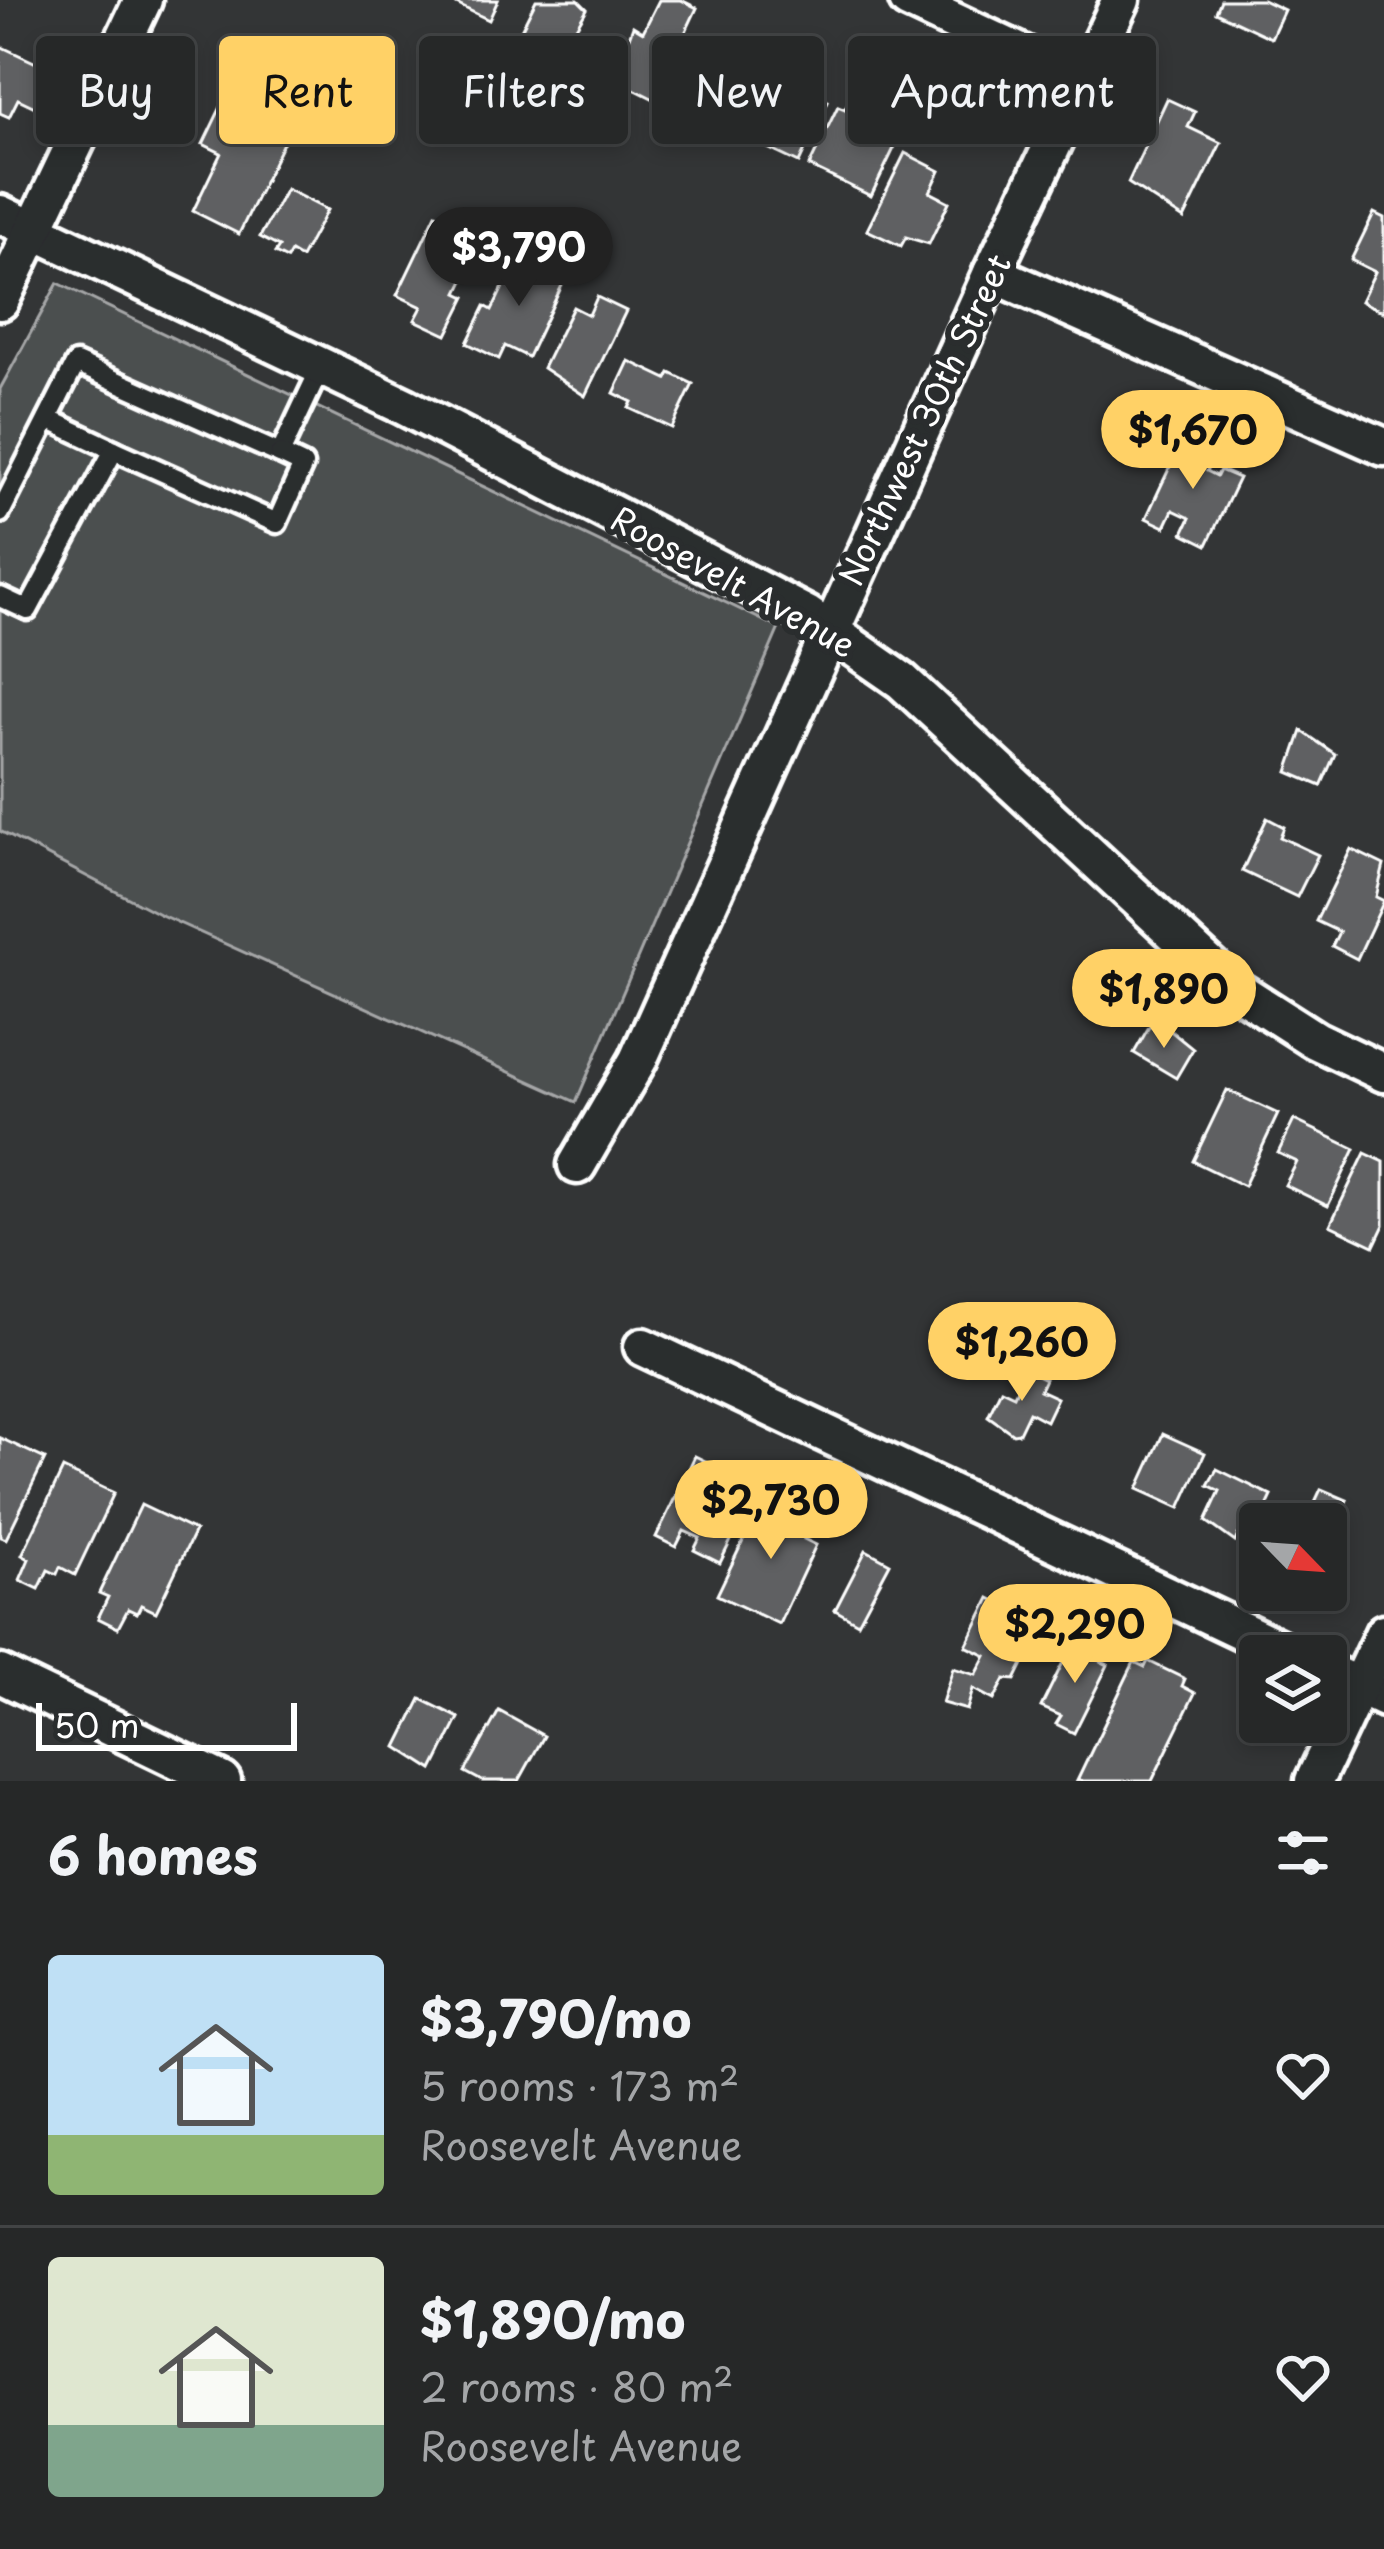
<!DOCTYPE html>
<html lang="en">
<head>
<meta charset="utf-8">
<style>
	:root { --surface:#262828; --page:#2e3030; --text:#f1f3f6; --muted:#a4a6a8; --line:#424445; --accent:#ffd166 }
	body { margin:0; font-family:"Playpen Sans",sans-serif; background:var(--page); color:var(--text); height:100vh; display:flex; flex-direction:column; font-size:45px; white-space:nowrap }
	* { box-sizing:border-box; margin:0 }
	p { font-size:39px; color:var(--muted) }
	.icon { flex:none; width:66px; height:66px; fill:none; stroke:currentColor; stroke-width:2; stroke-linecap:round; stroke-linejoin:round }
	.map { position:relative; height:1781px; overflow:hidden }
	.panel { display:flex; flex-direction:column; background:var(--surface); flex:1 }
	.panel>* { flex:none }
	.hud { position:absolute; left:36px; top:36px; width:1314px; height:108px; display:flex; gap:24px }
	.needle { width:78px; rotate:115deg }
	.fabs { position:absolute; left:1239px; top:1503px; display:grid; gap:24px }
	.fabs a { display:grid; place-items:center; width:108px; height:108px; border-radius:12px; background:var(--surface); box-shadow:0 6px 18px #0003,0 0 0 3px var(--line); font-size:60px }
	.scale { position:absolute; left:36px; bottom:30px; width:261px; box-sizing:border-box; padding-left:12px; border:6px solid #fff; border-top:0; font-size:33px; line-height:42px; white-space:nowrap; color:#fff; -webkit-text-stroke:9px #2a2d2e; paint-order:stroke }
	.price { position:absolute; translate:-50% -102px; padding:0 27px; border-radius:42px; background:var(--accent); color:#111; font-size:39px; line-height:78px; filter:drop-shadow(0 3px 6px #0008) }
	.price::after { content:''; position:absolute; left:50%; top:72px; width:36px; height:27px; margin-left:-18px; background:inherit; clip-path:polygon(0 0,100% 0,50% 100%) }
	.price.active { background:#222; color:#fff }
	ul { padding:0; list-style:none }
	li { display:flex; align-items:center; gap:36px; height:300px; padding:0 48px }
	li+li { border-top:3px solid var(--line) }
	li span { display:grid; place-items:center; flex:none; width:336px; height:240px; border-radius:12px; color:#555 }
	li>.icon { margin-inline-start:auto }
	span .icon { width:144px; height:144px; fill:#fffc; stroke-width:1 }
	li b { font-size:51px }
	h2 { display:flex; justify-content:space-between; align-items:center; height:144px; padding:0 48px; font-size:51px }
	.pill { padding:0 42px; border-radius:12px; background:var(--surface); box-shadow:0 6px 18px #0003,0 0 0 3px var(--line); font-size:42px; line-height:108px }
	.pill.active { background:var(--accent); color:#111 }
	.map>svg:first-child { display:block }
</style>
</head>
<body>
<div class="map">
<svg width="1384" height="1781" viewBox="0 0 1384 1781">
	<rect width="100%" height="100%" fill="#333536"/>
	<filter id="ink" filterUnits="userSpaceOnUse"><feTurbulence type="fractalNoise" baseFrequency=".00833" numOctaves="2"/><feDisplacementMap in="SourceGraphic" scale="24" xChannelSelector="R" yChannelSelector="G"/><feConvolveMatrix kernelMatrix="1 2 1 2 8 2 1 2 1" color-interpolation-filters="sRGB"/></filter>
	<g filter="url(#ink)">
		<path fill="#4c4f50" stroke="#a6a7a8" stroke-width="3" d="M58 283 779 628 576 1102 159 914 0 831V389Z"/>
		<g fill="#5f6162" stroke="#fff" stroke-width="3">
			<path d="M448 0H498L489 20Z"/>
			<path d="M536 0H578L587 9 560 54 519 34Z"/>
			<path d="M659 0H681L697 8 654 99 614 79 633 26 643 32Z"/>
			<path d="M1221 0H1263L1284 10 1271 38 1216 12Z"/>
			<path d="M703 34 751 58 748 63 756 67 726 129 665 99 695 37 701 40Z"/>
			<path d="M0 46 53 71 35 107 18 99 9 117 0 113Z"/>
			<path d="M249 49 284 66 255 127 284 141 239 234 193 211 221 153 203 144Z"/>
			<path d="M774 69 823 92 820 98 828 101 799 163 736 133 766 71Z"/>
			<path d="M1167 99 1195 112 1188 127 1221 143 1184 219 1128 183Z"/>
			<path d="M848 102 897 125 893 132 900 136 871 196 809 166 838 106 845 109Z"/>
			<path d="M905 153 940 171 930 192 949 202 929 244 906 237 901 246 867 230Z"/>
			<path d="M286 189 327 210 301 258 291 252 287 259 275 253 279 247 260 237Z"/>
			<path d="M1374 213 1384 218V312L1361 301 1375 272 1351 260Z"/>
			<path d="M436 214 485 237 458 293 466 297 447 335 415 320 422 307 397 295Z"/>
			<path d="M520 252 567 275 528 357 505 346 499 359 467 343 485 306 492 310Z"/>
			<path d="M597 297 626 311 585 396 543 368 573 307 589 315Z"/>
			<path d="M629 361 667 379 670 373 693 384 672 428 629 408 632 402 614 393Z"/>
			<path d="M1183 439 1215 454 1207 471 1217 476 1220 470 1239 478 1207 545 1183 533 1190 518 1173 510 1165 527 1146 518Z"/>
			<path d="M1302 731 1335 754 1321 786 1288 772Z"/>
			<path d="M1267 818 1284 827 1280 837 1318 855 1297 897 1242 871Z"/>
			<path d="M1351 849 1384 865 1376 897 1384 901 1357 959 1332 946 1339 932 1316 921Z"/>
			<path d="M1150 1025 1164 1033 1167 1028 1193 1049 1176 1078 1134 1053Z"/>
			<path d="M1227 1090 1278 1114 1244 1186 1193 1161Z"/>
			<path d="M1294 1120 1355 1149 1328 1206 1285 1185 1297 1162 1278 1153Z"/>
			<path d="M1365 1153 1384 1162V1225L1374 1246 1330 1225Z"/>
			<path d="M1026 1370 1045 1379 1040 1390 1057 1398 1046 1421 1029 1412 1019 1433 1013 1434 988 1416 1001 1389 1014 1395Z"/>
			<path d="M1163 1434 1205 1453 1180 1508 1138 1489Z"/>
			<path d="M0 1438 45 1459 6 1539 0 1537Z"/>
			<path d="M695 1456 728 1472 717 1495 727 1499 733 1487 752 1497 720 1563 694 1550 700 1538 684 1531 676 1547 656 1537Z"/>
			<path d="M63 1469 114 1493 75 1575 60 1567 57 1574 48 1570 39 1589 20 1580 29 1559 22 1555Z"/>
			<path d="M1217 1469 1272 1496 1251 1541 1238 1535 1235 1542 1206 1521 1220 1491 1208 1485Z"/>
			<path d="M1321 1489 1347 1500 1326 1545V1524H1285L1282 1518 1287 1508 1308 1517Z"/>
			<path d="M779 1496 816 1514 804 1539 816 1545 779 1624 717 1595 754 1518 766 1523Z"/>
			<path d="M141 1505 195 1531 156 1612 141 1605 137 1613 128 1609 118 1628 98 1618 108 1597 99 1593Z"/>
			<path d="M866 1550 890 1563 858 1623 835 1610Z"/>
			<path d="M990 1598 1034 1620 1031 1627 1039 1632 1015 1680 1005 1679 994 1700 973 1689 967 1710 942 1703 953 1668 976 1675 986 1656 966 1646Z"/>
			<path d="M1086 1641 1103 1650 1098 1660 1108 1665 1074 1733 1056 1724 1061 1716 1041 1707 1070 1648 1081 1652Z"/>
			<path d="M1148 1661 1185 1679 1182 1686 1195 1693 1152 1781H1077L1134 1662 1145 1667Z"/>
			<path d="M421 1699 459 1718 433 1770 397 1747Z"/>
			<path d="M499 1711 544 1736 519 1781H482L465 1772Z"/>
		</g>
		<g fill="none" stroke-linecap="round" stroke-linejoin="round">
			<g stroke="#fff" stroke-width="27">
				<g id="lane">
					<path d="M48 419 114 450"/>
					<path d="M0 513 76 363 280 454 321 367"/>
					<path d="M0 597 28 610 114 450 277 523 303 465 280 454"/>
				</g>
			</g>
			<g stroke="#fff" stroke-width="45">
				<g id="street">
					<path d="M908 0 1082 82"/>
					<path d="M0 214 404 406 807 615 902 681 1234 988 1315 1040 1384 1073"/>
					<path d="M992 273 1384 447"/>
					<path d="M0 301 143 0"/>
					<path d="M577 1165 638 1060 992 273 1121 0"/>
					<path d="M643 1347 1295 1656"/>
					<path d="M1326 1671 1384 1698"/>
					<path d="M0 1674 222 1781"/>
					<path d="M1314 1781 1384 1633"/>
				</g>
			</g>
			<use href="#lane" stroke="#2a2d2e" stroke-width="18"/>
			<use href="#street" stroke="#2a2d2e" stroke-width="36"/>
		</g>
	</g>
	<g text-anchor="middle" stroke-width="12" stroke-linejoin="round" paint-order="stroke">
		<g font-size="33" fill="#fff" stroke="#2a2d2e">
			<text transform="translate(925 420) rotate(-65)" y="12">Northwest 30th Street</text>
			<text transform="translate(733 582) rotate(29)" y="12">Roosevelt Avenue</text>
		</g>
	</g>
</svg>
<div class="fabs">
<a><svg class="needle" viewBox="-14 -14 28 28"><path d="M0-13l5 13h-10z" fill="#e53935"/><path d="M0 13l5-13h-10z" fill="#a4a6a8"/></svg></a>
<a><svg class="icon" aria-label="layers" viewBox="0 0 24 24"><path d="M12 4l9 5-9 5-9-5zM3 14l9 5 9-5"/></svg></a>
</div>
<div class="scale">50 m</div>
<b class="price active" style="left:519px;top:309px">$3,790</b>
<b class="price" style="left:1193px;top:492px">$1,670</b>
<b class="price" style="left:1164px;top:1051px">$1,890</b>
<b class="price" style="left:1022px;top:1404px">$1,260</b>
<b class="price" style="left:771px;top:1562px">$2,730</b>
<b class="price" style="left:1075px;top:1686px">$2,290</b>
<div class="hud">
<a class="pill">Buy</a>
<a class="pill active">Rent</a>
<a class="pill">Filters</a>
<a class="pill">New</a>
<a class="pill">Apartment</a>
</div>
</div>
<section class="panel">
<h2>6 homes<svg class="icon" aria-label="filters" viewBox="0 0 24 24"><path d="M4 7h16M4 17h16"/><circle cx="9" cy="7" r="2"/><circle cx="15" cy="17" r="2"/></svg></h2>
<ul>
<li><span style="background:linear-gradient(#bfe0f5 75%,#8fb573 0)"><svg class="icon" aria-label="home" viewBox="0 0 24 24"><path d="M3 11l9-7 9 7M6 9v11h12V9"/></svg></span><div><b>$3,790/mo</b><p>5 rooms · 173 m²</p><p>Roosevelt Avenue</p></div><svg class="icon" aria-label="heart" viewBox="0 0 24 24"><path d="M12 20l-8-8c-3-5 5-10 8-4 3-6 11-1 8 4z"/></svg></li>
<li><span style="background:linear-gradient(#dfe7d0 70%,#7fa58c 0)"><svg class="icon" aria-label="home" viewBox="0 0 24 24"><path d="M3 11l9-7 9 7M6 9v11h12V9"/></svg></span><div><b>$1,890/mo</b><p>2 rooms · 80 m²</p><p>Roosevelt Avenue</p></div><svg class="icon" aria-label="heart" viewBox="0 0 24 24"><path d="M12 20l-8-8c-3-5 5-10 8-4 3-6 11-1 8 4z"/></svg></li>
</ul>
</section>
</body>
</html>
